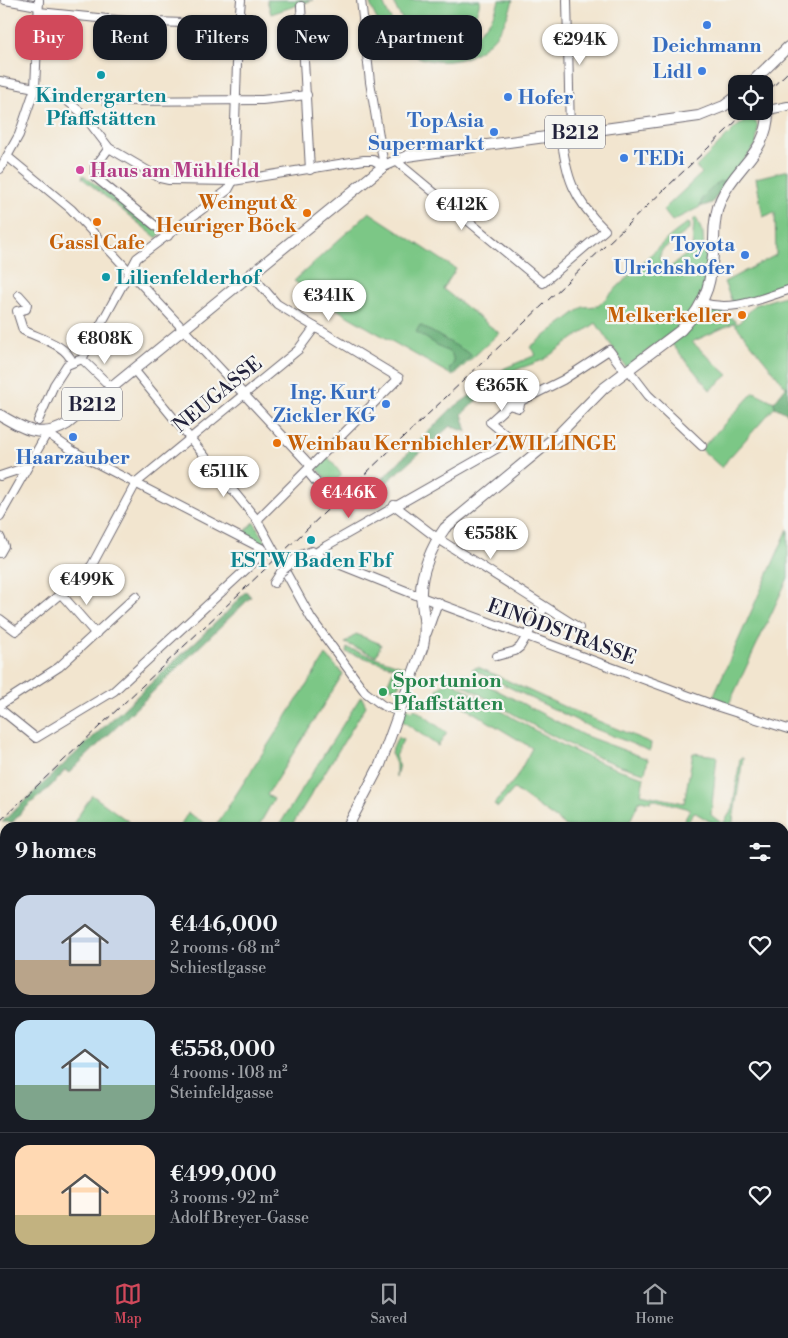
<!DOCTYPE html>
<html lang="en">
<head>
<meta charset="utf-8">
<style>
	:root { --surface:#171b24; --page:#20242c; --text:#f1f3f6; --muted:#9ea1a6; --line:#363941; --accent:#d1495b }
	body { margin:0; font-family:"Libre Bodoni",serif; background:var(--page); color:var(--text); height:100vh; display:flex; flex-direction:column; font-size:19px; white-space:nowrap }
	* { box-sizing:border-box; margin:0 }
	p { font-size:16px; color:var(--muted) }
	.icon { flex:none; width:28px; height:28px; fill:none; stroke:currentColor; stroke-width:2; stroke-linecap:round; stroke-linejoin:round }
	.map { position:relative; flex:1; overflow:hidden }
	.sheet { position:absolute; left:0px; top:822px; width:789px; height:446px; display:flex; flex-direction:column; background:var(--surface); border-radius:15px 15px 0 0; box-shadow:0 1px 4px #0004 }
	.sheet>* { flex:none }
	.guide { position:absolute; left:15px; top:15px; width:500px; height:45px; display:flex; gap:10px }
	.fabs { position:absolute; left:728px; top:75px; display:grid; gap:10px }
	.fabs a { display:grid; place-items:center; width:45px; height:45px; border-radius:10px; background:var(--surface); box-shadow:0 1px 4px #0004; font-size:25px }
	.price { position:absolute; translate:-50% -42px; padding:0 11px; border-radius:18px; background:#fff; color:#222; font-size:16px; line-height:32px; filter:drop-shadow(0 1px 2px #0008) }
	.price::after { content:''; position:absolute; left:50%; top:30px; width:15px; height:11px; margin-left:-8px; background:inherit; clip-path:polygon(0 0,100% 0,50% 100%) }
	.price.selected { background:var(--accent); color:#fff }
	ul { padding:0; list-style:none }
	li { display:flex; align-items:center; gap:15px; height:125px; padding:0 15px }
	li+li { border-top:1px solid var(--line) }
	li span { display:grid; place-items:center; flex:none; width:140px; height:100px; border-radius:15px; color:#555 }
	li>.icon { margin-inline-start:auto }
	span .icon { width:60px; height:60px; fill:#fffc; stroke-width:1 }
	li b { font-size:21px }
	h2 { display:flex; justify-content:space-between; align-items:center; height:60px; padding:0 15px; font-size:21px }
	.pill { padding:0 18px; border-radius:15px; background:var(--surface); box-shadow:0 1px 4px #0004; font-size:18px; line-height:45px }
	.pill.selected { background:var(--accent); color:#fff }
	.dock { display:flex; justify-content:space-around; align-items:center; height:70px; border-top:1px solid var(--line); background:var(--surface); font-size:14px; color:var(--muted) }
	.dock a { display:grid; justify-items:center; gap:2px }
	.dock .selected { color:var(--accent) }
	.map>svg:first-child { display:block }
</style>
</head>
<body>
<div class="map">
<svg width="788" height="1268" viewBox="0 0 788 1268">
	<rect width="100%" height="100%" fill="#f6f6f2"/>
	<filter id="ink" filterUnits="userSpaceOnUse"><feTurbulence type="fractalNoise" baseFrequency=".02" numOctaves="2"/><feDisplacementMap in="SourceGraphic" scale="10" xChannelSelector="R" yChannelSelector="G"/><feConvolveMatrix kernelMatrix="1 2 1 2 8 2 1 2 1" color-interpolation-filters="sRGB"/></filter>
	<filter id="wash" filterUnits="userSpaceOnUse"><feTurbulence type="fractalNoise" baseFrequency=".0096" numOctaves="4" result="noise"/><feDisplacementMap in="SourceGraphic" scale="20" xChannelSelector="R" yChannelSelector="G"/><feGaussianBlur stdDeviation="1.12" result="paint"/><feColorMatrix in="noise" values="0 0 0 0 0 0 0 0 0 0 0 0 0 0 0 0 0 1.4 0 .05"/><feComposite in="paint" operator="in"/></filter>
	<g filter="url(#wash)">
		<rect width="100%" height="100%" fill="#f2e5cf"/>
		<g fill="#7bc786" stroke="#4e7460">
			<path d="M267 0H313L271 14Z"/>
			<path d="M369 0H382C386 10 390 19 396 27 427 66 489 44 499 0H513C492 83 393 81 369 0Z"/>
			<path d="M393 0H480C476 28 453 41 426 34 421 33 415 32 412 29 402 21 397 12 393 0Z"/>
			<path d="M748 119 756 122 758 127 756 145 727 181 703 197 700 207 672 221 663 210 702 173 696 167 735 128Z"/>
			<path d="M788 170V286L733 304 724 282 776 255 775 212 763 217 756 178Z"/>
			<path d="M83 175 161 233 157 238 82 178Z"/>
			<path d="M369 212 456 269 443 289 499 333 453 376 349 317 294 281Z"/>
			<path d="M696 217 703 234 704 249 710 245 702 293 683 324 626 367 596 323 543 360 502 375 483 394 478 390 505 368 536 355 530 347 583 307 598 306 669 237 687 223 690 224V229L662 250 659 258 668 269 692 250 694 219Z"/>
			<path d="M788 295V387H786L734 323 692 342 728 375 710 390 671 343 703 310 724 311 738 324 755 305Z"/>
			<path d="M754 392 774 402 775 407 728 459 722 468 701 449Z"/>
			<path d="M328 457 342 475 331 484 317 468Z"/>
			<path d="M254 522 271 550 260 562H258L266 549 242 535Z"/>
			<path d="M788 529V578L728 706 713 697Z"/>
			<path d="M356 634 381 644 376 656 345 643Z"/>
			<path d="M347 648 408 668 407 671 346 652Z"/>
			<path d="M326 655 343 674 267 795 274 799 258 827H215Z"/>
			<path d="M478 667 567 708 651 743 650 751 588 726 472 669Z"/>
			<path d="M394 668 404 672 397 689 387 685Z"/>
			<path d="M464 673 583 735 648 759 645 773C576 756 514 713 453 679Z"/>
			<path d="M449 680C512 716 574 759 644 777L641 794 684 803 693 753 717 756 711 815 723 824 733 808 740 758H743L732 827H719L694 812 685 827H680L690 809 652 799 651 802 640 800 627 827H567L514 789 498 807 494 804 516 778 532 748 436 690Z"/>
			<path d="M361 696 366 706 291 827H278Z"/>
			<path d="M405 707 412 711 415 709 447 733 438 746 401 720Z"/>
			<path d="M398 737 403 740 395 756 399 764 396 777V764L391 753Z"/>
			<path d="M92 795 136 827H71Z"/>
			<path d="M188 813 211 827H179Z"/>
			<path d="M784 1246 788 1249V1268H734L737 1264H784Z"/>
			<path d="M219 1264H266L273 1268H215Z"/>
			<path d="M597 1264H652L653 1268H601Z"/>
		</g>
		<g fill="#64ac73" stroke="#436757">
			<path d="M727 181 712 203 700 207 703 197 718 182Z"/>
			<path d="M420 325 472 355 452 374 449 370 454 362 452 354 416 332Z"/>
			<path d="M786 387H788V414L775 407 774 402Z"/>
			<path d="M478 390 483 394 462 414 467 432 450 426 377 491V484L450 410Z"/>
			<path d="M246 591 251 597 69 773 65 770C51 791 27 802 13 822H2L225 614Z"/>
		</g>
	</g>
	<g filter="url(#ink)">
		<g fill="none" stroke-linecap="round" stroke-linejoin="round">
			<g stroke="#6b666f" stroke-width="10">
				<g id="minor">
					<path d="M5 0 38 6"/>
					<path d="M361 0 370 82 384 166"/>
					<path d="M567 0 570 132"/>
					<path d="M301 6 310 170"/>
					<path d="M39 12 127 21 240 25"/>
					<path d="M0 81 35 88 66 100 83 114 109 148 160 178 169 180 233 181 364 160H373L384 166"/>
					<path d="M106 101 262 100 307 95"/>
					<path d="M768 110 788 106"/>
					<path d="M109 148 95 167V177L168 236"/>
					<path d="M8 157 71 209 310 465"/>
					<path d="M396 161 543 283 605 230C573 199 566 177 561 134"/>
					<path d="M0 169 19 135 35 88 39 0"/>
					<path d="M233 181 238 34 241 0"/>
					<path d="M251 274 277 304 399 378 257 520"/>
					<path d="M19 295 27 304 26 309 17 311 23 330C38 338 66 344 72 362"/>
					<path d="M703 303C733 312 759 299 788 290"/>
					<path d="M82 359 112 388"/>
					<path d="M628 369 648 395 702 446"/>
					<path d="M135 371 257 520 311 618 365 692 382 705 399 712"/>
					<path d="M521 401 519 408 512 406 513 399 516 398 521 401 563 380 609 350 625 371"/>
					<path d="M511 403 490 422 512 440 326 546 317 552 321 557 421 597 719 707 788 729"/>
					<path d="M38 421 54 385 67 365 82 359 137 258 228 190 233 181"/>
					<path d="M307 471 316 482"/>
					<path d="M0 476 27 467"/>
					<path d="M394 505 437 538 579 628"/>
					<path d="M0 516 47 433 73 451 263 549 254 562 114 691 36 738 0 709"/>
					<path d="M0 537 4 546 0 553"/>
					<path d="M288 566 298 556 312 551"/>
					<path d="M274 583 281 572"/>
					<path d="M61 594 96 634"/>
					<path d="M0 619 16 631 84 574 92 565 136 483 298 350 315 327"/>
					<path d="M427 633 438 602"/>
					<path d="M497 656 515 651 520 647 544 608"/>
					<path d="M0 705 59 667 136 596"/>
				</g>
			</g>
			<g stroke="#6b666f" stroke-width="12">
				<g id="major">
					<path d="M750 84 788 47"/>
					<path d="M742 111 762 112 768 110"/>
					<path d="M0 415C23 429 42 440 67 424L384 166 407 156 699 116 724 106 736 97"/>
					<path d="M347 828 380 765 423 646C427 629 423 613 421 596 420 573 432 546 445 528L559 434 604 388 681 330C709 301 712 279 714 240 714 226 715 212 721 199 736 165 769 152 768 110"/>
					<path d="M57 1268 60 1264"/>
				</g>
			</g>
			<use href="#minor" stroke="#fff" stroke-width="8"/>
			<use href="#major" stroke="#fff" stroke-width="10"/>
			<g stroke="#22223b" stroke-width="1" stroke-dasharray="8 4" stroke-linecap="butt">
				<path d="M764 95 788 72"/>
				<path d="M0 821 747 111"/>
			</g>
			<g stroke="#6b666f" stroke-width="10" stroke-linecap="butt">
				<path id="minor-bridge" d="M281 572 288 566"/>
			</g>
			<use href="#minor-bridge" stroke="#fff" stroke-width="8"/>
		</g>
	</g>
	<g fill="#3f7fe0" stroke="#f6f6f2" stroke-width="2">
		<circle cx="707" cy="25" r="5"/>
		<circle cx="702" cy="71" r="5"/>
		<circle cx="508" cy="97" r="5"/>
		<circle cx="494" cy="132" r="5"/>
		<circle cx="624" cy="158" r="5"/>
		<circle cx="745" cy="255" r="5"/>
		<circle cx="386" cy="404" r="5"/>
		<circle cx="73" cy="437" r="5"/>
	</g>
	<g fill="#0f9aa8" stroke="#f6f6f2" stroke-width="2">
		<circle cx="101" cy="75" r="5"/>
		<circle cx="106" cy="277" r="5"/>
		<circle cx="311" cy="540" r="5"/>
	</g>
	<circle fill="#d1479c" stroke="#f6f6f2" stroke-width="2" cx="80" cy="170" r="5"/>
	<g fill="#e8710a" stroke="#f6f6f2" stroke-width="2">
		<circle cx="307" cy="213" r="5"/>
		<circle cx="97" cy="222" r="5"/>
		<circle cx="742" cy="315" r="5"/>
		<circle cx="277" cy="443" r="5"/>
	</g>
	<circle fill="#2e9e5b" stroke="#f6f6f2" stroke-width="2" cx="383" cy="692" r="5"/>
	<g text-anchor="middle" stroke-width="4.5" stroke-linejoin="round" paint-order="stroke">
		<g fill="#f6f6f2" stroke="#626272" stroke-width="1">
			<rect x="545" y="115.5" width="60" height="33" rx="4"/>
			<rect x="62" y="387.5" width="60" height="33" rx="4"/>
		</g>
		<g font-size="19" font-weight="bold" fill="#22223b">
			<text x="575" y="139">B212</text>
			<text x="92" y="411">B212</text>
		</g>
		<g font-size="20" font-weight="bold" fill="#366cbe" stroke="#f6f6f2" text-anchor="end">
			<text x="707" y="52" text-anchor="middle">Deichmann</text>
			<text x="692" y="78">Lidl</text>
			<text x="518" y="104" text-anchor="start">Hofer</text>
			<text x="484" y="127">TopAsia<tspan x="484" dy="23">Supermarkt</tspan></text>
			<text x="634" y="165" text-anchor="start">TEDi</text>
			<text x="735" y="251">Toyota<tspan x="735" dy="23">Ulrichshofer</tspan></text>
			<text x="376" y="399">Ing. Kurt<tspan x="376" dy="23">Zickler KG</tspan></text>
			<text x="73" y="464" text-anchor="middle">Haarzauber</text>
		</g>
		<g font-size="20" font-weight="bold" fill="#0d838f" stroke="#f6f6f2">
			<text x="101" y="102">Kindergarten<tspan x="101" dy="23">Pfaffstätten</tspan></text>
			<text x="116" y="284" text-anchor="start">Lilienfelderhof</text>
			<text x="311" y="567">ESTW Baden Fbf</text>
		</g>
		<g font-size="20" font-weight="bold" fill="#b23c85" stroke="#f6f6f2" text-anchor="start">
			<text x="90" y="177">Haus am Mühlfeld</text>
		</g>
		<g font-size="20" font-weight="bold" fill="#c56008" stroke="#f6f6f2" text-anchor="end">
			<text x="297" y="209">Weingut &amp;<tspan x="297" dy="23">Heuriger Böck</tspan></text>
			<text x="97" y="249" text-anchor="middle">Gassl Cafe</text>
			<text x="732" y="322">Melkerkeller</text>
			<text x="287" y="450" text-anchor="start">Weinbau Kernbichler ZWILLINGE</text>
		</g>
		<g font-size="20" fill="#22223b" stroke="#f6f6f2">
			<text transform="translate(217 394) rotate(-39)" y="7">NEUGASSE</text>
			<text transform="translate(562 631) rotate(20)" y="7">EINÖDSTRASSE</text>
		</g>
		<g font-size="20" font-weight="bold" fill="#27864d" stroke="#f6f6f2" text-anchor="start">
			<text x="393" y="687">Sportunion<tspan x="393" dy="23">Pfaffstätten</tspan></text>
		</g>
	</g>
</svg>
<div class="fabs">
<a><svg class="icon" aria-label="locate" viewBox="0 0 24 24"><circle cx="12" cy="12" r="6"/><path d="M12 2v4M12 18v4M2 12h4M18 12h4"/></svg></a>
</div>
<b class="price" style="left:580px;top:66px">€294K</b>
<b class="price" style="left:462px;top:231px">€412K</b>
<b class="price" style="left:329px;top:322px">€341K</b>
<b class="price" style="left:105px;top:365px">€808K</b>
<b class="price" style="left:502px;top:412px">€365K</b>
<b class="price" style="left:224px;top:498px">€511K</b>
<b class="price selected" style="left:349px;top:519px">€446K</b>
<b class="price" style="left:491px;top:560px">€558K</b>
<b class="price" style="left:87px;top:606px">€499K</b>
<div class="guide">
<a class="pill selected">Buy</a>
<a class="pill">Rent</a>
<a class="pill">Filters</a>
<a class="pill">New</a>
<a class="pill">Apartment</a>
</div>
<section class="sheet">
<h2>9 homes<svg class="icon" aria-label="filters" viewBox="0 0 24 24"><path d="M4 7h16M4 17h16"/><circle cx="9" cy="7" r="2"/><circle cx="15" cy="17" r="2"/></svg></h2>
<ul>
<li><span style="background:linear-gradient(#c9d6e8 65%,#b9a48a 0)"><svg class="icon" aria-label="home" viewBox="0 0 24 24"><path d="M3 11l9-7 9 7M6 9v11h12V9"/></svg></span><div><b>€446,000</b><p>2 rooms · 68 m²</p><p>Schiestlgasse</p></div><svg class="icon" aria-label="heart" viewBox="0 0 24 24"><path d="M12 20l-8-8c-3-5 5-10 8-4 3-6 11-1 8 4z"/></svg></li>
<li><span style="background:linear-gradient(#bfe0f5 65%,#7fa58c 0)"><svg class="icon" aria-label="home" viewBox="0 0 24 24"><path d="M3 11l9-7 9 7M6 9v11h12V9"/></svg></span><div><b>€558,000</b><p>4 rooms · 108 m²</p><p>Steinfeldgasse</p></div><svg class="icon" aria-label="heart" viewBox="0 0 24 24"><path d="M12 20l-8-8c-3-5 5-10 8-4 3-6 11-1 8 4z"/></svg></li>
<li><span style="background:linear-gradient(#ffd9b3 70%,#c2b280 0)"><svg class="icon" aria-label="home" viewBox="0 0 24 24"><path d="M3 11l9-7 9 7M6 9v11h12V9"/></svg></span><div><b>€499,000</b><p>3 rooms · 92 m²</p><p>Adolf Breyer-Gasse</p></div><svg class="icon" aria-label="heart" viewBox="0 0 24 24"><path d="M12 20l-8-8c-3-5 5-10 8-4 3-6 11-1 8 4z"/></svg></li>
</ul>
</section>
</div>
<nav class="dock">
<a class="selected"><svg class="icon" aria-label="map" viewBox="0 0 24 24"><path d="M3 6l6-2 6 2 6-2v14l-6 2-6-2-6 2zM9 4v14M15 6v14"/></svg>Map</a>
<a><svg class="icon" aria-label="saved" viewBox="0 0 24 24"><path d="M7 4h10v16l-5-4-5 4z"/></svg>Saved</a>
<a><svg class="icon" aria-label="home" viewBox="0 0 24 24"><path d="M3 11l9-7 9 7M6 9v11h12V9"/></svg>Home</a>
</nav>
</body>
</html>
